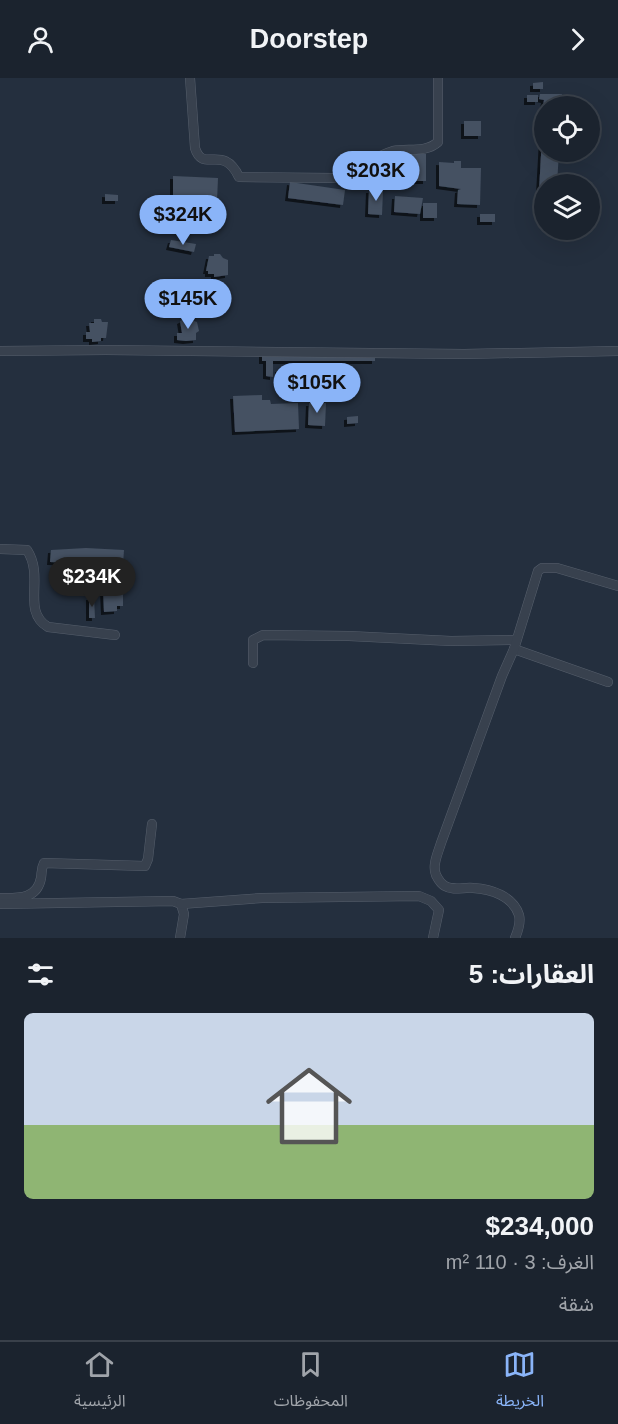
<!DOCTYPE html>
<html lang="ar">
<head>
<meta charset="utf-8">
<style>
	:root { --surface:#1b232e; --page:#282f3a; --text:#f1f3f6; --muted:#a0a4aa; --line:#39404a; --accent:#8ab4f8 }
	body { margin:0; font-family:Arial,"Noto Sans Arabic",sans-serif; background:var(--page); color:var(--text); direction:rtl; height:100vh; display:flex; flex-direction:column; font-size:22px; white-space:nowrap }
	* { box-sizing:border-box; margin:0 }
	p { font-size:20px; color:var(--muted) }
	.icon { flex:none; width:33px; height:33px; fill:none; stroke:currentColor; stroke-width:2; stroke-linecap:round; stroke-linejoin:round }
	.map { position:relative; height:860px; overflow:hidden; direction:ltr }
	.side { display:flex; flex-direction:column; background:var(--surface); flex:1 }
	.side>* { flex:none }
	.fabs { position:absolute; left:534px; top:18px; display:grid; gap:12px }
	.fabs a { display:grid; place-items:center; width:66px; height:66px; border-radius:50%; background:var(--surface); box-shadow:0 6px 24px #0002,0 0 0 2px var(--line); font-size:30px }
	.price { position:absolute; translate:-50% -51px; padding:0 14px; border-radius:21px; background:var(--accent); color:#111; font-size:20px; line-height:39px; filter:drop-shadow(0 2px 3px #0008) }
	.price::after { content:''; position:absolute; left:50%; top:36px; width:18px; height:14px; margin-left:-9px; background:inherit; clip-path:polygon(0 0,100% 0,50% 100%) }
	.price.on { background:#222; color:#fff }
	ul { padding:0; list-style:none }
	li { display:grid; align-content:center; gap:12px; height:318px; padding:0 24px }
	li span { display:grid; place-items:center; height:186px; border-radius:9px; color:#555 }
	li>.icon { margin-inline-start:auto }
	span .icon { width:108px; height:108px; fill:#fffc; stroke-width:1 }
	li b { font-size:26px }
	h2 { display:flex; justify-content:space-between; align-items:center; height:72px; padding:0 24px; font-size:26px }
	header { display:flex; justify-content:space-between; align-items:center; height:78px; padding:0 24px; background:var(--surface); font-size:27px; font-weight:800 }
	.dock { display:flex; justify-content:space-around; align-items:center; height:84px; border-top:2px solid var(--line); background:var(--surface); font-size:16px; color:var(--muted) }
	.dock a { display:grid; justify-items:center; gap:3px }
	.dock .on { color:var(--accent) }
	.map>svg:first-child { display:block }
</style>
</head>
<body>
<header><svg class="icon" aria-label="forward" viewBox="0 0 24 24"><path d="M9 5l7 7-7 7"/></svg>Doorstep<svg class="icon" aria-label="person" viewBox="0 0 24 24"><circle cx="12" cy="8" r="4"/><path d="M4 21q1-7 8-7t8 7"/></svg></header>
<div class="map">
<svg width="618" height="860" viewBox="0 0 618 860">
	<defs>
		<filter id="shadow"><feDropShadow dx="-3" dy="3" stdDeviation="0" flood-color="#0009"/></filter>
	</defs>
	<rect width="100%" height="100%" fill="#242f3e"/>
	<g fill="#455162" filter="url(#shadow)">
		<path d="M543 4V11H533V5Z"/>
		<path d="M540 16H562L561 28H543L544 22 539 21Z"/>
		<rect x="527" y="17" width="11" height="7"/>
		<path d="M543 41H544V74H559L557 106H544V131H538Z"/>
		<rect x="464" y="43" width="17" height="15"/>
		<path d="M393 76H426V103H394Z"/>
		<path d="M454 83H461V90H481L480 127 457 126 458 112 461 111 439 108V84L454 85Z"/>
		<path d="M173 98 218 100 217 123 173 121Z"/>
		<path d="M290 104 345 112 343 127 288 120Z"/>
		<path d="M369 112H383L382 137 368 136Z"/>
		<path d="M105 116 118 117V123H105Z"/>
		<path d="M395 118 423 120 420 136 394 134Z"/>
		<rect x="423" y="125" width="14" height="15"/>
		<rect x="480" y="136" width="15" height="8"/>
		<path d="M171 162 196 166 194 174 169 169Z"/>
		<path d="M214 176H220L223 180 228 182V197L214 199V196H208V193H206L209 178H214Z"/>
		<path d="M186 240 197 244 199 253 196 255V262L186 263 177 262V255H182L180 243Z"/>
		<path d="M94 241H101L102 244H108L106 260H101V263L92 264V261H86V254H90L89 245H94Z"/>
		<path d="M262 276H375V283H273V299L266 298V283H262Z"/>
		<path d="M278 291H288V298L278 297Z"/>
		<path d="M262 317V322H270L271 326 298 325 299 351 235 354 233 318Z"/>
		<path d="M309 325H326L325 348 308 347Z"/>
		<path d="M358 338V345L347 346V339Z"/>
		<path d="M86 470 124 472 123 487H78V485L50 484 51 472Z"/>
		<path d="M128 500V510H123V528H117V533L104 534 103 510 89 511V502Z"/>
		<path d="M89 519H94L95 540H89Z"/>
	</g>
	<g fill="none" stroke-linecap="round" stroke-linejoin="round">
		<g stroke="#565f6c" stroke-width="10">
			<g id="street">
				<path d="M190 0 195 70C203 96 223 65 239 99L334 100C355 95 372 79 393 73 408 70 426 75 438 64V0"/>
				<path d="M0 273 106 272 464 276 618 273"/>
				<path d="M0 471 27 472C45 499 21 533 48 549L115 557"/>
				<path d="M514 571 608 604"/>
				<path d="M253 585V562L263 557 349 558 451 563 516 562"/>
				<path d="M0 820C17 820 37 822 41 800 42 794 41 791 44 785L145 788 148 781 152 746"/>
				<path d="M0 826 173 823 181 826 184 836 180 860"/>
				<path d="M181 826 262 820 419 818 431 823 439 832 433 860"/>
				<path d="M515 860C518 853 521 845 519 837 513 818 491 811 473 810 464 809 453 813 445 808 441 806 438 801 436 797 432 787 438 775 441 765L502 598 514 571 538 493 542 490H557L618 508"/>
			</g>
		</g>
		<use href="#street" stroke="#38414e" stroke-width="9"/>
	</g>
</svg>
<div class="fabs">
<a><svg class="icon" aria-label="locate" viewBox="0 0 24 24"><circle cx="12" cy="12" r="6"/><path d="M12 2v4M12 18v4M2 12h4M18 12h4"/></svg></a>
<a><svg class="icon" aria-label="layers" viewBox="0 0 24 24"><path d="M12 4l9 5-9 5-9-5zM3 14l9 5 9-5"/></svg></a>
</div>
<b class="price" style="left:376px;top:124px">$203K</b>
<b class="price" style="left:183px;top:168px">$324K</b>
<b class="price" style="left:188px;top:252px">$145K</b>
<b class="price" style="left:317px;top:336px">$105K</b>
<b class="price on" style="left:92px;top:530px">$234K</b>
</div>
<section class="side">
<h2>العقارات: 5<svg class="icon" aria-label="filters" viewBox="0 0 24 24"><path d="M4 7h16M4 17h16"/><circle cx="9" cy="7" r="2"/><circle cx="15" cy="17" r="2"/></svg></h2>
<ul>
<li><span style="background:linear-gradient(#c9d6e8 60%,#8fb573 0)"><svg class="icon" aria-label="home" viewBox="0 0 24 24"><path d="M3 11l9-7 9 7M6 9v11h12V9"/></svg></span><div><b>$234,000</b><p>الغرف: 3 · 110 m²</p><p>شقة</p></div></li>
</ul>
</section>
<nav class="dock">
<a class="on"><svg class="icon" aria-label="map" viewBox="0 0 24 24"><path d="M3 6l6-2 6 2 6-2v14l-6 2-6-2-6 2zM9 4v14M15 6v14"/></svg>الخريطة</a>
<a><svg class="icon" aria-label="saved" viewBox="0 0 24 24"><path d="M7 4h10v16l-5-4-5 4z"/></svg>المحفوظات</a>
<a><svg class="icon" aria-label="home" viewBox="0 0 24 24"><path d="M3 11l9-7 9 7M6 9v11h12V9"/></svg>الرئيسية</a>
</nav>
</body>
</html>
